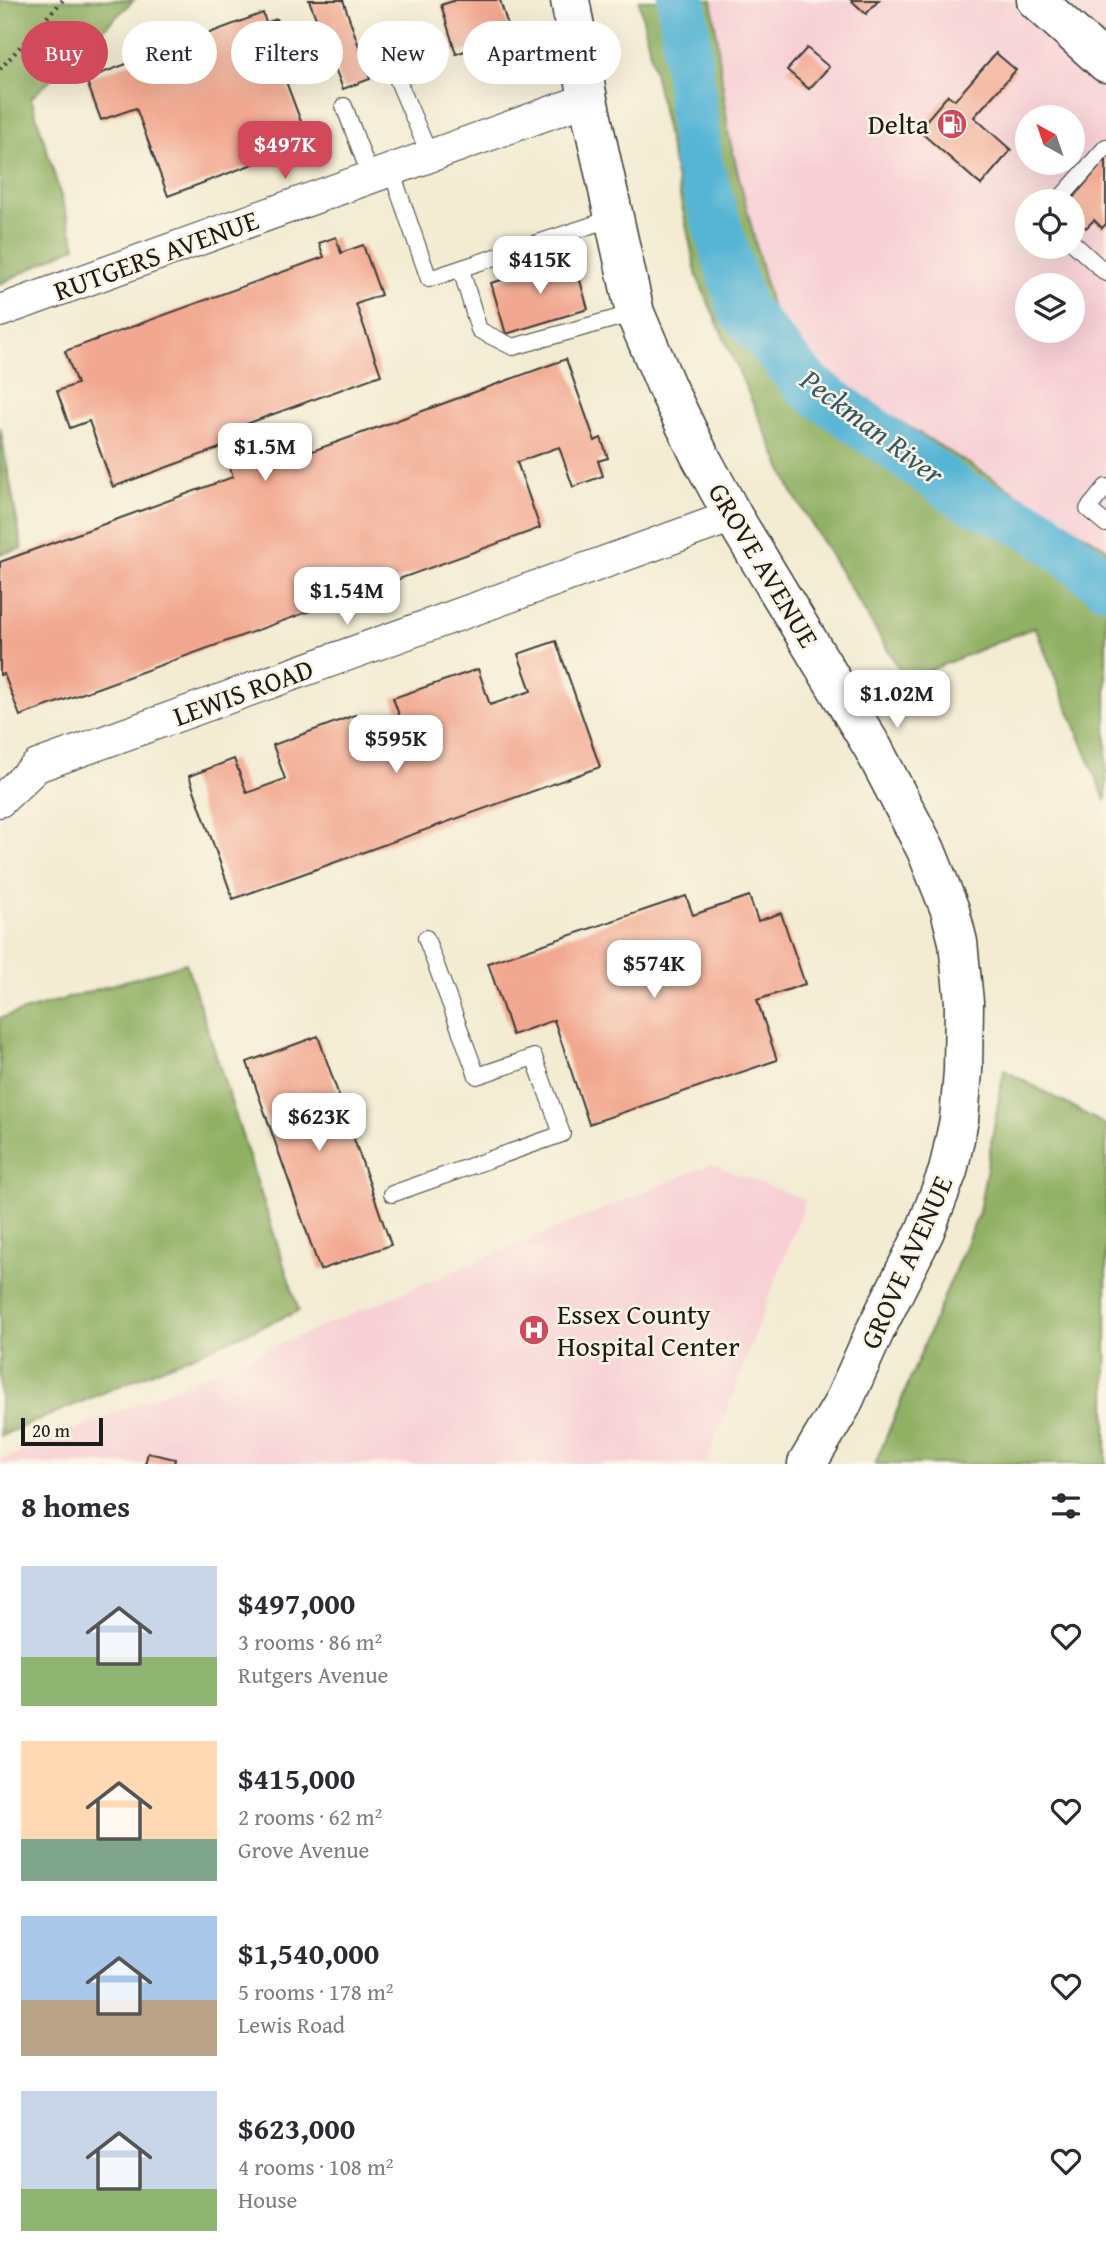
<!DOCTYPE html>
<html lang="en">
<head>
<meta charset="utf-8">
<style>
	:root { --surface:#fff; --page:#f7f7f7; --text:#2b2b33; --muted:#7c7c81; --accent:#d1495b }
	body { margin:0; font-family:"Gentium Book Plus",serif; background:var(--page); color:var(--text); height:100vh; display:flex; flex-direction:column; font-size:26px; white-space:nowrap }
	* { box-sizing:border-box; margin:0 }
	p { font-size:23px; color:var(--muted) }
	.icon { flex:none; width:38px; height:38px; fill:none; stroke:currentColor; stroke-width:2; stroke-linecap:round; stroke-linejoin:round }
	.map { position:relative; height:1464px; overflow:hidden }
	.details { display:flex; flex-direction:column; background:var(--surface); flex:1 }
	.details>* { flex:none }
	.banner { position:absolute; left:21px; top:21px; width:700px; height:63px; display:flex; gap:14px }
	.needle { width:46px; rotate:320deg }
	.fabs { position:absolute; left:1015px; top:105px; display:grid; gap:14px }
	.fabs a { display:grid; place-items:center; width:70px; height:70px; border-radius:50%; background:var(--surface); box-shadow:0 7px 28px #0002; font-size:35px }
	.scale { position:absolute; left:21px; bottom:18px; width:82px; box-sizing:border-box; padding-left:7px; border:4px solid #1c1c1c; border-top:0; font-size:19px; line-height:24px; white-space:nowrap; color:#1c1c1c; -webkit-text-stroke:5px #fcf5e5; paint-order:stroke }
	.price { position:absolute; translate:-50% -60px; padding:0 16px; border-radius:14px; background:#fff; color:#222; font-size:23px; line-height:46px; filter:drop-shadow(0 2px 4px #0008) }
	.price::after { content:''; position:absolute; left:50%; top:42px; width:21px; height:16px; margin-left:-10px; background:inherit; clip-path:polygon(0 0,100% 0,50% 100%) }
	.price.on { background:var(--accent); color:#fff }
	ul { padding:0; list-style:none }
	li { display:flex; align-items:center; gap:21px; height:175px; padding:0 21px }
	li span { display:grid; place-items:center; flex:none; width:196px; height:140px; border-radius:0px; color:#555 }
	li>.icon { margin-inline-start:auto }
	span .icon { width:84px; height:84px; fill:#fffc; stroke-width:1 }
	li b { font-size:30px }
	h2 { display:flex; justify-content:space-between; align-items:center; height:84px; padding:0 21px; font-size:30px }
	.pill { padding:0 24px; border-radius:32px; background:var(--surface); box-shadow:0 7px 28px #0002; font-size:24px; line-height:63px }
	.pill.on { background:var(--accent); color:#fff }
	.map>svg:first-child { display:block }
</style>
</head>
<body>
<div class="map">
<svg width="1106" height="1464" viewBox="0 0 1106 1464">
	<rect width="100%" height="100%" fill="#fcf5e5"/>
	<filter id="ink" filterUnits="userSpaceOnUse"><feTurbulence type="fractalNoise" baseFrequency=".0143" numOctaves="2"/><feDisplacementMap in="SourceGraphic" scale="14" xChannelSelector="R" yChannelSelector="G"/><feConvolveMatrix kernelMatrix="1 2 1 2 8 2 1 2 1" color-interpolation-filters="sRGB"/></filter>
	<filter id="wash" filterUnits="userSpaceOnUse"><feTurbulence type="fractalNoise" baseFrequency=".00686" numOctaves="4" result="noise"/><feDisplacementMap in="SourceGraphic" scale="28" xChannelSelector="R" yChannelSelector="G"/><feGaussianBlur stdDeviation="1.57" result="paint"/><feColorMatrix in="noise" values="0 0 0 0 0 0 0 0 0 0 0 0 0 0 0 0 0 1.4 0 .05"/><feComposite in="paint" operator="in"/></filter>
	<g filter="url(#wash)">
		<rect width="100%" height="100%" fill="#f3ecd3"/>
		<g fill="#f7cfd5" fill-rule="evenodd">
			<path d="M712 0H1106V548L781 349 729 137ZM1027 117H1073V163H1027ZM1027 201H1073V247H1027ZM1027 285H1073V331H1027Z"/>
			<path d="M711 1164 806 1200 706 1464H0V1461Z"/>
		</g>
		<g fill="#90b063" stroke="#566640" stroke-width="2">
			<path d="M0 0H134L31 98 76 246 0 284Z"/>
			<path d="M639 0H712L729 137 782 349 1106 548V802L1035 627 906 680 792 492 697 277Z"/>
			<path d="M0 427 22 549 0 554Z"/>
			<path d="M186 963 299 1311 0 1436V1018Z"/>
			<path d="M1004 1070 1106 1125V1464H875L979 1212Z"/>
		</g>
		<g fill="none" stroke-linecap="round" stroke-linejoin="round">
			<path stroke="#57b5d5" stroke-width="49" d="M682 0 698 162 742 309 806 384 964 496 1039 530 1106 584"/>
		</g>
		<g id="blocks">
			<g fill="#f2a890">
				<path d="M309 0H343L370 79 343 89Z"/>
				<path d="M456 0H500L511 36 456 54 441 5Z"/>
				<path d="M851 0H879L866 14Z"/>
				<path d="M263 13 266 23 277 19 283 34 270 39 309 143 168 196 136 108 101 120 86 79Z"/>
				<path d="M807 48 829 67 809 89 787 70Z"/>
				<path d="M996 53 1016 70 974 117 1011 150 981 185 918 130 948 95 955 100Z"/>
				<path d="M1106 159V224L1102 228 1094 220 1086 228 1073 217V209L1076 205 1071 200Z"/>
				<path d="M336 237 341 253 363 245 381 295 356 304 381 375 246 424 263 469 566 359 595 441 601 438 608 458 598 461 603 476 573 487 559 447 517 462 540 528 20 716 4 674 0 675V562L233 477 222 447 113 487 89 421 70 428 57 391 77 384 65 351 324 257 319 243Z"/>
				<path d="M574 259 588 309 506 334 491 283Z"/>
				<path d="M556 641 600 767 233 899 189 776 234 759 247 793 285 779 273 745 355 715 368 748 382 744 406 734 393 698 478 669 490 705 531 691 518 654Z"/>
				<path d="M686 896 693 915 749 896 758 921 781 913 805 984 757 1000 777 1060 589 1124 554 1020 512 1035 488 963Z"/>
				<path d="M318 1036 391 1245 320 1270 247 1062Z"/>
				<path d="M148 1453 175 1459 174 1464H145Z"/>
			</g>
		</g>
	</g>
	<g filter="url(#ink)">
		<use href="#blocks" fill-opacity="0" stroke="#3c3b37" stroke-width="2"/>
		<g fill="none" stroke-linecap="round" stroke-linejoin="round">
			<g stroke="#3c3b37" stroke-width="18">
				<g id="lane">
					<path d="M393 69 430 156"/>
					<path d="M344 106 371 178"/>
					<path d="M391 170 429 279 613 218"/>
					<path d="M1058 201 1106 147"/>
					<path d="M1073 243 1106 273"/>
					<path d="M461 269 479 330 513 347 635 313"/>
					<path d="M1106 487 1088 509 1106 524"/>
					<path d="M392 1194 562 1134 534 1057 477 1076 426 938"/>
				</g>
			</g>
			<g stroke="#3c3b37" stroke-width="34">
				<g id="street">
					<path d="M0 311 588 99"/>
					<path d="M0 801 37 766 733 516"/>
				</g>
			</g>
			<g stroke="#3c3b37" stroke-width="41">
				<path id="secondary" d="M570 0 588 99 635 313 667 388 699 454 733 516 873 748 926 850 950 910 958 942 964 1002 963 1071 959 1120 948 1171 925 1231 875 1331 842 1405 807 1464"/>
			</g>
			<g stroke="#3c3b37" stroke-width="41">
				<path id="primary" d="M1036 0 1106 63"/>
			</g>
			<path stroke="#3c3b37" stroke-width="4.5" stroke-dasharray="2 5" stroke-linecap="butt" d="M0 69 63 0"/>
			<use href="#lane" stroke="#fff" stroke-width="16"/>
			<use href="#street" stroke="#fff" stroke-width="32"/>
			<use href="#secondary" stroke="#fff" stroke-width="38"/>
			<use href="#primary" stroke="#fff" stroke-width="38"/>
		</g>
	</g>
	<defs>
		<g id="fuel-disc" transform="scale(1.575)"><circle r="9.5" fill="#d1495b" stroke="#fcf5e5"/><path d="M-5.5-6h7V0h2V4h1.3V-2.5L3-4.5l.8-.8L6-3V5H2.5V1h-1V6h-7ZM-4.2-4.7v3.2H.2V-4.7Z" fill="#fff"/></g>
		<g id="hospital-disc" transform="scale(1.575)"><circle r="9.5" fill="#d1495b" stroke="#fcf5e5"/><path d="M-5-5h3v3.5h4V-5h3V5h-3V1.5h-4V5h-3Z" fill="#fff"/></g>
	</defs>
	<g fill-rule="evenodd">
		<use href="#fuel-disc" x="952" y="124"/>
		<use href="#hospital-disc" x="534" y="1330"/>
	</g>
	<g text-anchor="middle" stroke-width="5" stroke-linejoin="round" paint-order="stroke">
		<g font-size="28" fill="#1c1c1c" stroke="#fcf5e5" text-anchor="end">
			<text x="929" y="134">Delta</text>
			<text x="557" y="1324" text-anchor="start">Essex County<tspan x="557" dy="32">Hospital Center</tspan></text>
		</g>
		<g font-size="28" fill="#1c1c1c" stroke="#fcf5e5">
			<text transform="translate(156 255) rotate(-20)" y="10">RUTGERS AVENUE</text>
			<text transform="translate(764 565) rotate(59)" y="10">GROVE AVENUE</text>
			<text transform="translate(243 692) rotate(-20)" y="10">LEWIS ROAD</text>
			<text transform="translate(906 1262) rotate(-66)" y="10">GROVE AVENUE</text>
		</g>
		<g font-size="30" font-style="italic" fill="#345966" stroke="#fcf5e5">
			<text transform="translate(872 427) rotate(37)" y="10">Peckman River</text>
		</g>
	</g>
</svg>
<div class="fabs">
<a><svg class="needle" viewBox="-14 -14 28 28"><path d="M0-13l5 13h-10z" fill="#e53935"/><path d="M0 13l5-13h-10z" fill="#7c7c81"/></svg></a>
<a><svg class="icon" aria-label="locate" viewBox="0 0 24 24"><circle cx="12" cy="12" r="6"/><path d="M12 2v4M12 18v4M2 12h4M18 12h4"/></svg></a>
<a><svg class="icon" aria-label="layers" viewBox="0 0 24 24"><path d="M12 4l9 5-9 5-9-5zM3 14l9 5 9-5"/></svg></a>
</div>
<div class="scale">20 m</div>
<b class="price on" style="left:285px;top:181px">$497K</b>
<b class="price" style="left:540px;top:296px">$415K</b>
<b class="price" style="left:265px;top:483px">$1.5M</b>
<b class="price" style="left:347px;top:627px">$1.54M</b>
<b class="price" style="left:897px;top:730px">$1.02M</b>
<b class="price" style="left:396px;top:775px">$595K</b>
<b class="price" style="left:654px;top:1000px">$574K</b>
<b class="price" style="left:319px;top:1153px">$623K</b>
<div class="banner">
<a class="pill on">Buy</a>
<a class="pill">Rent</a>
<a class="pill">Filters</a>
<a class="pill">New</a>
<a class="pill">Apartment</a>
</div>
</div>
<section class="details">
<h2>8 homes<svg class="icon" aria-label="filters" viewBox="0 0 24 24"><path d="M4 7h16M4 17h16"/><circle cx="9" cy="7" r="2"/><circle cx="15" cy="17" r="2"/></svg></h2>
<ul>
<li><span style="background:linear-gradient(#c9d6e8 65%,#8fb573 0)"><svg class="icon" aria-label="home" viewBox="0 0 24 24"><path d="M3 11l9-7 9 7M6 9v11h12V9"/></svg></span><div><b>$497,000</b><p>3 rooms · 86 m²</p><p>Rutgers Avenue</p></div><svg class="icon" aria-label="heart" viewBox="0 0 24 24"><path d="M12 20l-8-8c-3-5 5-10 8-4 3-6 11-1 8 4z"/></svg></li>
<li><span style="background:linear-gradient(#ffd9b3 70%,#7fa58c 0)"><svg class="icon" aria-label="home" viewBox="0 0 24 24"><path d="M3 11l9-7 9 7M6 9v11h12V9"/></svg></span><div><b>$415,000</b><p>2 rooms · 62 m²</p><p>Grove Avenue</p></div><svg class="icon" aria-label="heart" viewBox="0 0 24 24"><path d="M12 20l-8-8c-3-5 5-10 8-4 3-6 11-1 8 4z"/></svg></li>
<li><span style="background:linear-gradient(#a9c7e8 60%,#b9a48a 0)"><svg class="icon" aria-label="home" viewBox="0 0 24 24"><path d="M3 11l9-7 9 7M6 9v11h12V9"/></svg></span><div><b>$1,540,000</b><p>5 rooms · 178 m²</p><p>Lewis Road</p></div><svg class="icon" aria-label="heart" viewBox="0 0 24 24"><path d="M12 20l-8-8c-3-5 5-10 8-4 3-6 11-1 8 4z"/></svg></li>
<li><span style="background:linear-gradient(#c9d6e8 70%,#8fb573 0)"><svg class="icon" aria-label="home" viewBox="0 0 24 24"><path d="M3 11l9-7 9 7M6 9v11h12V9"/></svg></span><div><b>$623,000</b><p>4 rooms · 108 m²</p><p>House</p></div><svg class="icon" aria-label="heart" viewBox="0 0 24 24"><path d="M12 20l-8-8c-3-5 5-10 8-4 3-6 11-1 8 4z"/></svg></li>
</ul>
</section>
</body>
</html>
